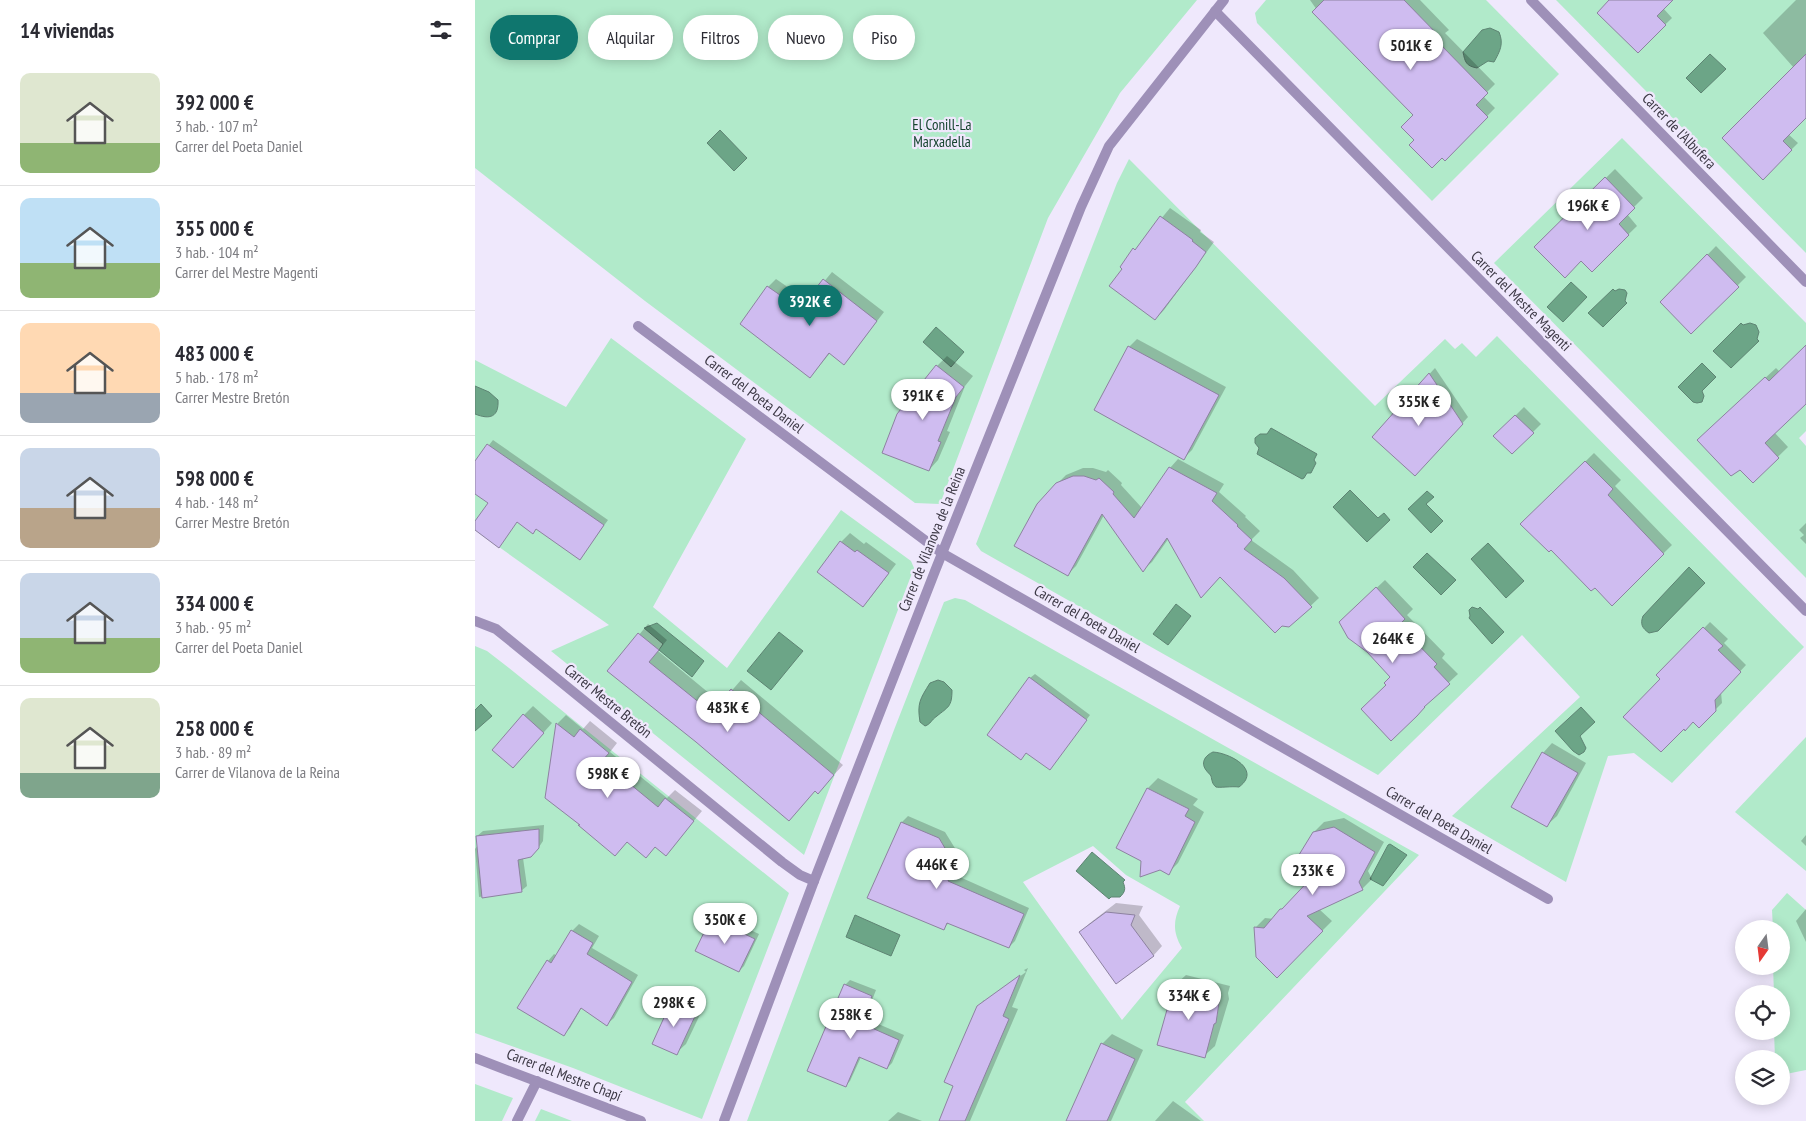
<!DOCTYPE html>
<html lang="es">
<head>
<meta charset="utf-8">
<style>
	:root { --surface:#fff; --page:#f2f2f3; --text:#2b2b33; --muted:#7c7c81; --line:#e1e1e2; --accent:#0f766e }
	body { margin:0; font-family:"PT Sans Narrow",sans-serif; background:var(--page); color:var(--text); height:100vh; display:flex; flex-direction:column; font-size:19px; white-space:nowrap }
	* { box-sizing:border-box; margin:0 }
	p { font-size:16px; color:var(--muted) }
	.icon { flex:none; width:28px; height:28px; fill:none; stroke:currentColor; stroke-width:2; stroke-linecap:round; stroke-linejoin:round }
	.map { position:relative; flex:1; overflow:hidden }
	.drawer { display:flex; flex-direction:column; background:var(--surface); width:475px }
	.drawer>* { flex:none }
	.guide { position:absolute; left:15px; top:15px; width:475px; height:45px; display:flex; gap:10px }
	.needle { width:32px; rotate:194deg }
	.controls { position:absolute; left:1260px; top:920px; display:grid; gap:10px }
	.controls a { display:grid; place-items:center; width:55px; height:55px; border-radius:50%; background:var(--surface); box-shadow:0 2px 12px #0003; font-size:25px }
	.price { position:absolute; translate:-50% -42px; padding:0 11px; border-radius:18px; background:#fff; color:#222; font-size:16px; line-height:32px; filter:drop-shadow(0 1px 2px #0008) }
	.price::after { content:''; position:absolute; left:50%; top:30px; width:15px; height:11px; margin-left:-8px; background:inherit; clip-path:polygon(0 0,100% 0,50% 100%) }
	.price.current { background:var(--accent); color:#fff }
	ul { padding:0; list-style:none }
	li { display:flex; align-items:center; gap:15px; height:125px; padding:0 20px }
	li+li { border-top:1px solid var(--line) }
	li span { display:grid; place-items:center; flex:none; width:140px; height:100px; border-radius:10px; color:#555 }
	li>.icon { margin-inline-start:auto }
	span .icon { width:60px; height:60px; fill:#fffc; stroke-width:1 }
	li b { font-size:21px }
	h2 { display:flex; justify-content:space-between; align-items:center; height:60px; padding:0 20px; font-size:21px }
	.chip { padding:0 18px; border-radius:22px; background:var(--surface); box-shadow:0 2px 12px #0003; font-size:18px; line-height:45px }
	.chip.current { background:var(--accent); color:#fff }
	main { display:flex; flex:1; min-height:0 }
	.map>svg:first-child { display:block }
</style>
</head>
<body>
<main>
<section class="drawer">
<h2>14 viviendas<svg class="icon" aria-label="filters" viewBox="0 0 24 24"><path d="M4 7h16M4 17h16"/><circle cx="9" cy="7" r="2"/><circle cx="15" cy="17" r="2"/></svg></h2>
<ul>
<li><span style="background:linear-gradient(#dfe7d0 70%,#8fb573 0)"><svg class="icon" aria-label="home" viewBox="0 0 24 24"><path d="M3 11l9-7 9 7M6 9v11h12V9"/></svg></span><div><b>392 000 €</b><p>3 hab. · 107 m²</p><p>Carrer del Poeta Daniel</p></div></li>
<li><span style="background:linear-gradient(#bfe0f5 65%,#8fb573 0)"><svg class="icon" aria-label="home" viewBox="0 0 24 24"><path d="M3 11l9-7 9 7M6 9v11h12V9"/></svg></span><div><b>355 000 €</b><p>3 hab. · 104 m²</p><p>Carrer del Mestre Magenti</p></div></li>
<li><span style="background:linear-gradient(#ffd9b3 70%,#9aa5b1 0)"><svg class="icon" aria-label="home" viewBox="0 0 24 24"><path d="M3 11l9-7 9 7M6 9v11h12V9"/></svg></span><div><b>483 000 €</b><p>5 hab. · 178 m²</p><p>Carrer Mestre Bretón</p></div></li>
<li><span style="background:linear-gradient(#c9d6e8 60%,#b9a48a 0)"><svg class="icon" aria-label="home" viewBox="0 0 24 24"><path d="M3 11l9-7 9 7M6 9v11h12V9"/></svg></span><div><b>598 000 €</b><p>4 hab. · 148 m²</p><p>Carrer Mestre Bretón</p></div></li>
<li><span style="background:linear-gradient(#c9d6e8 65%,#8fb573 0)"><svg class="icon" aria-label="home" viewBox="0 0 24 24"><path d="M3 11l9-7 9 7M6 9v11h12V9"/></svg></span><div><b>334 000 €</b><p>3 hab. · 95 m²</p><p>Carrer del Poeta Daniel</p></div></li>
<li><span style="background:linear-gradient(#dfe7d0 75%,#7fa58c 0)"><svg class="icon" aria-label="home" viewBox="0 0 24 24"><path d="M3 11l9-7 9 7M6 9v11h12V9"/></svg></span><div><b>258 000 €</b><p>3 hab. · 89 m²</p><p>Carrer de Vilanova de la Reina</p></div></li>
</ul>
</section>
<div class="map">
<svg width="1331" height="1121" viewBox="0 0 1331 1121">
	<rect width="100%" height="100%" fill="#efe8fc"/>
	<g fill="#b1eaca" fill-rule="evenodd">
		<path d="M0 0H722L645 93 573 218 465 504 440 503 170 301 0 168Z"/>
		<path d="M791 0H1011L1084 74 957 201 782 23 780 13Z"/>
		<path d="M1081 0H1331V253Z"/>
		<path d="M1147 138 1331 323V431L1324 438 1331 446V578L1019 263Z"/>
		<path d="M654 159 900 406 970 339 980 349 987 343 1001 357 1022 336 1329 647 1197 783 1159 753 1133 756 1091 882 977 816 1105 697 1047 635 903 775 506 551 501 544 642 183Z"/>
		<path d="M136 338 271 439 178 607 252 668 366 510 436 561 439 568 329 855 76 651 134 625 0 530V360L91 407Z"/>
		<path d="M480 598 490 600 944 855 710 1102 729 1121H272L419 730 469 602ZM618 846 651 875 705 906C698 921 698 933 707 948L647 1020 548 882Z"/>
		<path d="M0 646 12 651 34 668 314 893 227 1119 98 1068 0 1033Z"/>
		<path d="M1331 737V871L1260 812Z"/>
		<path d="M1312 893 1331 910V1070L1306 1075V1059H1300L1299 1031H1306V994H1299L1298 966H1306V929H1298L1297 910Z"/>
		<path d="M0 1084 38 1098 27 1121H0Z"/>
		<path d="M66 1109 97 1121H60Z"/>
	</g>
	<g fill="#6ca587" stroke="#5e8473">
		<path d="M1015 28 1024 32C1029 44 1025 51 1019 62L1013 61 1002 68C991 66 990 62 988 52L1007 30Z"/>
		<path d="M1235 54 1251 69 1226 93 1211 78Z"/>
		<path d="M245 130 272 158 259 171 232 143Z"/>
		<path d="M1096 282 1112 297 1088 322 1072 307Z"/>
		<path d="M1138 289 1140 291 1144 289 1150 290 1152 293 1150 301 1152 303 1128 327 1113 313Z"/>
		<path d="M1266 323 1268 325 1275 323 1281 325 1284 332 1282 339 1284 341 1256 368 1238 351Z"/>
		<path d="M461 327 489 352 476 367 448 342Z"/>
		<path d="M1227 363 1241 377 1227 391 1229 396 1227 402 1222 403 1218 402 1203 387Z"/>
		<path d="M0 386 14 392 23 400C24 417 15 420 0 414Z"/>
		<path d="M796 428 842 454 839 460 841 463 836 473H832L829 478 827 479 782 454 784 448 780 443V438L785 434H792Z"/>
		<path d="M875 490 903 518 909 513 915 520 892 542 858 507Z"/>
		<path d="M952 491 959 497 951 504 968 521 956 533 933 509Z"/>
		<path d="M1013 543 1049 581 1031 598 996 559Z"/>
		<path d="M952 553 981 580 966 595 938 567Z"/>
		<path d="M1214 567 1230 583 1183 631 1174 633C1167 628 1165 624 1168 616Z"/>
		<path d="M701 604 716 616 693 645 678 634Z"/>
		<path d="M997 607 1003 609 1005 607 1029 632 1017 644 994 618 995 616 994 610Z"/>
		<path d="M182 623 229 661 217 677 184 650 188 644 169 628Z"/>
		<path d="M304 632 328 651 296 690 272 671Z"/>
		<path d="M463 680 469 682 477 690C477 707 473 707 462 716 456 720 456 724 450 726L445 722C442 703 445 699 455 683Z"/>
		<path d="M6 704 17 716 0 731V710Z"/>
		<path d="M1106 707 1120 722 1105 736 1111 748 1109 752 1104 755 1098 751 1080 731Z"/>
		<path d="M738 752C755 753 787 770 764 787 757 786 744 788 741 787 737 784 737 780 736 776 734 773 733 773 731 770 725 762 731 755 738 752Z"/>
		<path d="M915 844 932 855 908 886 895 879 913 845Z"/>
		<path d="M617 852 650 880 648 882C651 889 650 892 645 897H636L634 899 601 871Z"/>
		<path d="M380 915 425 935 416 956 371 937Z"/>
	</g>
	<g fill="#0003">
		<path d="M835 0H945L974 30 970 33 1020 84 1008 96 1020 108 970 159 941 140 940 115 842 10Z"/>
		<path d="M1136 0H1197L1188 8 1197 18 1163 51Z"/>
		<path d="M1321 0H1331V116L1313 134 1323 143 1288 178 1319 68 1288 33Z"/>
		<path d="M1140 169 1168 198 1152 214 1162 226 1117 270 1106 259 1061 247Z"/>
		<path d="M695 208 726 230 725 232 739 242 689 310 680 319 646 267Z"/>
		<path d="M1241 246 1271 277 1216 332 1187 302Z"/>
		<path d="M357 272 409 312 376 355 355 353 335 377 293 287 301 279 333 301Z"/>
		<path d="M662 339 751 387 717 450 709 458 654 347Z"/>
		<path d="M1331 346V402L1299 432 1313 447 1278 481 1234 430 1301 368 1305 372Z"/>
		<path d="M472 356 498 376 490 386 472 431 475 432 463 460 454 470 424 415 462 366Z"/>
		<path d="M960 368 993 417 946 469 934 396Z"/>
		<path d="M1049 407 1066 424 1037 453 1020 436Z"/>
		<path d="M18 440 133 520 105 559 62 528 42 521 24 546 0 529V523L15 502 0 492V463Z"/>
		<path d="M1119 453 1146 480 1140 486 1197 545 1137 604 1120 586 1047 524Z"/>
		<path d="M703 459 749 484 744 492 771 516 770 517 785 531 776 540 818 570 844 598 814 626 694 538 677 562 668 570 629 515 601 566 593 574 582 484 591 475 608 468H618L631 472 633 470 647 483 646 485 667 508 695 468Z"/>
		<path d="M1331 523V544L1325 538 1329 535 1324 530Z"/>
		<path d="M375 533 389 544 391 542 421 564 396 597 388 606 343 572 366 542Z"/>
		<path d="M910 580 938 609 932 615 970 654 967 658 983 674 957 698 912 685 917 677 874 614Z"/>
		<path d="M1235 622 1253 639 1249 643 1271 665 1246 692 1247 703 1231 719 1183 675Z"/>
		<path d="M173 624 192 640 183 651 246 703 266 680 368 765 343 792 222 741 134 671Z"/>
		<path d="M560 674 615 715 575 768 555 678Z"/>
		<path d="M58 706 77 723 47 757 49 715Z"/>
		<path d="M91 715 108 729 115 721 142 743 135 752 192 798 200 790 227 811 191 854 181 846 152 841 105 825 106 824 71 798 83 723Z"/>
		<path d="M1077 743 1111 763 1082 816 1072 825 1068 753Z"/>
		<path d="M683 778 723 799 718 805 729 812 703 863 693 873 643 848 673 788Z"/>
		<path d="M433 816 470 832 486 858 478 874 554 908 540 941 534 947 474 923 468 928 394 897 427 822Z"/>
		<path d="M869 818 909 842 893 871 897 879 887 889 844 909 857 921 802 976 780 928 790 918 799 919 841 874 839 832 849 822Z"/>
		<path d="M69 825 68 841 62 850 48 858 52 886 46 891 4 897 0 849 3 845 2 836 8 831Z"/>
		<path d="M1331 835V846L1326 841Z"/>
		<path d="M641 903 668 906 664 915 687 946 678 956 605 932 615 923Z"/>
		<path d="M1331 909V942L1321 921Z"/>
		<path d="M241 914 284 934 269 966 264 971 237 918Z"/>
		<path d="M104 924 124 936 117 948 163 975 139 1018 132 1024 107 1007 95 1028 88 1034 73 961 79 954 82 956 97 931Z"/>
		<path d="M553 968 537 1007 543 1009 495 1121H465L480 1085 503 1007 509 1000V1002L551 972 549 970Z"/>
		<path d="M711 975 755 986 753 993 754 999 740 1046 729 1056 700 985Z"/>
		<path d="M375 980 401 990 394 1008 406 1012 401 1023 429 1035 417 1063 412 1068 386 1057 375 1081 370 1086V985Z"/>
		<path d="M208 992 231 1002 211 1044 201 1053 198 1001Z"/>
		<path d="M637 1034 668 1050 636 1121H593L627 1044Z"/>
		<path d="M698 1101 726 1121H680Z"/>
		<path d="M423 1112 447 1121H413Z"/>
	</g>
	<g fill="#cfbcf0" stroke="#8d82a0">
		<path d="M849 0H929L966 38 963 42 1013 93 1001 105 1013 117 970 161 967 158 957 168 934 145 939 140 926 127 938 115 837 12Z"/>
		<path d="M1134 0H1198L1182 16 1191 25 1163 53 1122 13Z"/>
		<path d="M1331 54V118L1308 141 1317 150 1288 180 1247 138Z"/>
		<path d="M1130 177 1160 208 1144 224 1154 235 1117 272 1106 261 1090 278 1059 247Z"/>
		<path d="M685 216 718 240 717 241 731 252 721 267 680 320 634 286 647 269 645 267 658 248 660 250Z"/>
		<path d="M1232 254 1264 287 1216 334 1185 302Z"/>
		<path d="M348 279 402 321 369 365 354 353 335 378 265 324 292 286 325 309Z"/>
		<path d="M1331 345V404L1290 443 1304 458 1278 483 1265 470 1256 476 1222 440 1290 377 1294 381Z"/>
		<path d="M653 346 744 395 709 460 619 410Z"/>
		<path d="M461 365 489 387 481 397 463 441 466 442 454 471 407 453 422 414Z"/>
		<path d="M954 373 988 424 940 476 897 437Z"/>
		<path d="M1040 415 1059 433 1037 454 1018 436Z"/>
		<path d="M12 444 129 525 105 560 61 529 58 534 42 522 24 548 0 530V521L13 503 0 494V461Z"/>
		<path d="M1110 461 1138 489 1133 495 1189 554 1137 606 1120 588 1116 591 1076 550 1074 552 1045 524Z"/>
		<path d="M694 467 742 493 737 501 763 525 762 526 777 540 769 549 809 578 837 607 814 627 807 626 800 633 745 577 726 598 692 538 668 572 627 514 593 576 539 546 562 504 581 483 598 476H609L621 480 624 478 639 492 638 494 659 518Z"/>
		<path d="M365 541 380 552 382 550 414 573 388 607 342 572Z"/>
		<path d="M901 587 930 619 924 625 962 664 959 667 975 684 949 707H950L942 716 916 741 886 709 911 685 909 683 915 677 892 652 873 638 864 622Z"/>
		<path d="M1228 627 1248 646 1243 650 1266 672 1240 700 1241 711 1224 728 1218 722 1210 731 1209 729 1186 752 1148 717 1185 679 1181 675Z"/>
		<path d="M163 633 184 650 174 662 236 712 256 689 359 775 343 794 340 791 314 821 221 742 132 671Z"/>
		<path d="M554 677 612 720 575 770 551 753 546 760 512 735Z"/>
		<path d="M48 714 69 733 38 768 17 750Z"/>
		<path d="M81 723 99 737 105 729 134 753 127 761 183 807 190 798 219 821 191 856 180 847 171 858 152 842 140 856 103 825H105L70 798Z"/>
		<path d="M1067 752 1103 773 1072 827 1036 807Z"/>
		<path d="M672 788 714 809 710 816 720 822 694 875 685 870 665 877 666 861 641 848Z"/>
		<path d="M426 822 464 838 480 865 473 881 549 914 534 948 472 923 469 930 392 898Z"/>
		<path d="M859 827 900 852 884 882 888 890 832 916 848 931 802 978 781 957 779 927 789 928 805 909H807L839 875 819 863 838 832Z"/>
		<path d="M64 829V848L56 857 43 860 47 892 7 898 1 836Z"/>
		<path d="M631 912 660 915 656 925 679 956 641 984 604 932Z"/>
		<path d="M236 918 280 939 264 972 220 951Z"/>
		<path d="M96 930 118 943 112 954 157 982 132 1026 106 1008 89 1036 42 1008 72 960 76 963Z"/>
		<path d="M545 975 528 1016 534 1019 490 1121H464L478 1086 469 1082 502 1006Z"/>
		<path d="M369 984 397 996 390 1013 401 1017 397 1028 424 1040 412 1069 384 1057 371 1087 332 1071Z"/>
		<path d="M699 985 745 996 741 1023 739 1024 730 1058 682 1045Z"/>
		<path d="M197 1000 222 1012 202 1055 177 1044Z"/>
		<path d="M626 1043 660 1059 632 1121H591Z"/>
	</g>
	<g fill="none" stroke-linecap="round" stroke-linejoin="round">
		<path stroke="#9e90b8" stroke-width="10" d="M42 1121 62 1081"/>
		<g stroke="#9e90b8" stroke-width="10">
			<path d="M1056 0 1331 282"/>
			<path d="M740 11 1331 611"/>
			<path d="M163 326 467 553 1073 899"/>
			<path d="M0 621 21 629 307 862 325 875 339 881"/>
			<path d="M0 1058 166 1121"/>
			<path d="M249 1121 339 881 460 571 606 207 634 146 749 0"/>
		</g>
	</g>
	<g text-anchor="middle" stroke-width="4.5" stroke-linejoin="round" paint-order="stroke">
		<g font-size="15" fill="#16442f" stroke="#efe8fc">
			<text x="467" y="130">El Conill-La<tspan x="467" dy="17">Marxadella</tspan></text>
		</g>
		<g font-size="15" fill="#3c3845" stroke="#efe8fc">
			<text transform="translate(1204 131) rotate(46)" y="5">Carrer de l'Albufera</text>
			<text transform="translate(1046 301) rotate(45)" y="5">Carrer del Mestre Magenti</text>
			<text transform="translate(279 394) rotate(37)" y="5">Carrer del Poeta Daniel</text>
			<text transform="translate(457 539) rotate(-68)" y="5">Carrer de Vilanova de la Reina</text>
			<text transform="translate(612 619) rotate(30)" y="5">Carrer del Poeta Daniel</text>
			<text transform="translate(133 701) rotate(39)" y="5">Carrer Mestre Bretón</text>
			<text transform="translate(964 820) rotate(30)" y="5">Carrer del Poeta Daniel</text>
			<text transform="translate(89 1075) rotate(21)" y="5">Carrer del Mestre Chapí</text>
		</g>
	</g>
</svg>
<div class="controls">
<a><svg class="needle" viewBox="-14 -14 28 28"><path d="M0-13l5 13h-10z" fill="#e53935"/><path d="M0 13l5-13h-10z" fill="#7c7c81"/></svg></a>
<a><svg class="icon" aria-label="locate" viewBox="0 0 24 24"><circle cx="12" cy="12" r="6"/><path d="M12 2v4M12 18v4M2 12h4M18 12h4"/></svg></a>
<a><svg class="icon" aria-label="layers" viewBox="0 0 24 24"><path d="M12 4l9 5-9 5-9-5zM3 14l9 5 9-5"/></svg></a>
</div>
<b class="price" style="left:936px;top:71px">501K €</b>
<b class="price" style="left:1113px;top:231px">196K €</b>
<b class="price current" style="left:335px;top:327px">392K €</b>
<b class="price" style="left:448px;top:421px">391K €</b>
<b class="price" style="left:944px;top:427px">355K €</b>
<b class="price" style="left:918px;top:664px">264K €</b>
<b class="price" style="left:253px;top:733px">483K €</b>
<b class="price" style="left:133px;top:799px">598K €</b>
<b class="price" style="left:462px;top:890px">446K €</b>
<b class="price" style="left:838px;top:896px">233K €</b>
<b class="price" style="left:250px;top:945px">350K €</b>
<b class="price" style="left:714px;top:1021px">334K €</b>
<b class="price" style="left:199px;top:1028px">298K €</b>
<b class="price" style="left:376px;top:1040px">258K €</b>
<div class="guide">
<a class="chip current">Comprar</a>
<a class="chip">Alquilar</a>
<a class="chip">Filtros</a>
<a class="chip">Nuevo</a>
<a class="chip">Piso</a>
</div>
</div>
</main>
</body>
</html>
